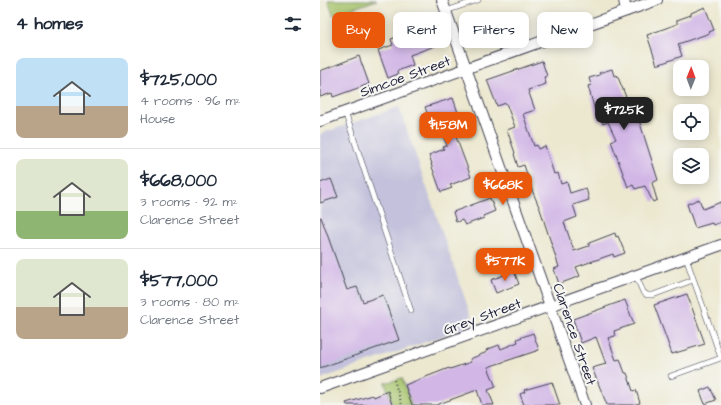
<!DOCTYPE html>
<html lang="en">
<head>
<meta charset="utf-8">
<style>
	:root { --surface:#fff; --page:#f2f2f3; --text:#1f2937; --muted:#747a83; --line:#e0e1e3; --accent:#ea580c }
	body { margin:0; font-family:"Architects Daughter",sans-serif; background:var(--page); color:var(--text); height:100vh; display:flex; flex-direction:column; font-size:15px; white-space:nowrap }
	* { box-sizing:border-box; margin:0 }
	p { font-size:13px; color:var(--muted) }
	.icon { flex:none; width:22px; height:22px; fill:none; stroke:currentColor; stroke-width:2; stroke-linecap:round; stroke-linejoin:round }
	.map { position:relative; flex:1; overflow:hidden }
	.sheet { display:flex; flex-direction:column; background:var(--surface); width:320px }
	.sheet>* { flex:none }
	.top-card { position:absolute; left:12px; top:12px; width:329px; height:36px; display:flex; gap:8px }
	.needle { width:26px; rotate:1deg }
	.controls { position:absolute; left:353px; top:60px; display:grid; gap:8px }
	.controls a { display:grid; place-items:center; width:36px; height:36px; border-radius:8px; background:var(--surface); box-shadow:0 2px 10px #0003; font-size:20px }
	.price { position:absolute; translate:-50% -34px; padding:0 9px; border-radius:8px; background:var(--accent); color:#fff; font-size:13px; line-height:26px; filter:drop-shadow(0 1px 2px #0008) }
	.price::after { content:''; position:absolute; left:50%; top:24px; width:12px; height:9px; margin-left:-6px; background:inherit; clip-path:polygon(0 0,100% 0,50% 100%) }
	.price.selected { background:#222; color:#fff }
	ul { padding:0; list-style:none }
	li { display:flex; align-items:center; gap:12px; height:100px; padding:0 16px }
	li+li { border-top:1px solid var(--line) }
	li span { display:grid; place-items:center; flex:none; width:112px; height:80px; border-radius:8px; color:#555 }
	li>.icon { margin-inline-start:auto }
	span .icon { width:48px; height:48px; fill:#fffc; stroke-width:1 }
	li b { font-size:17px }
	h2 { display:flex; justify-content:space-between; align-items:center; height:48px; padding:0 16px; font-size:17px }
	.chip { padding:0 14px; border-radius:8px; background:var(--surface); box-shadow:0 2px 10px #0003; font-size:14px; line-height:36px }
	.chip.selected { background:var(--accent); color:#fff }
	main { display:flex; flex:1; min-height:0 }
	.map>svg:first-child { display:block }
</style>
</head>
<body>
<main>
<section class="sheet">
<h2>4 homes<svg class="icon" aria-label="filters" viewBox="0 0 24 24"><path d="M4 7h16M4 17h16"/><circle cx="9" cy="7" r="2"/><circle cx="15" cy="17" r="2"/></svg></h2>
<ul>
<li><span style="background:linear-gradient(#bfe0f5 60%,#b9a48a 0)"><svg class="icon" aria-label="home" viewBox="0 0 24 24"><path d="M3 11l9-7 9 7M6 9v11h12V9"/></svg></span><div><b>$725,000</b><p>4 rooms · 96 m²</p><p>House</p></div></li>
<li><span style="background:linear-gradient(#dfe7d0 65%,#8fb573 0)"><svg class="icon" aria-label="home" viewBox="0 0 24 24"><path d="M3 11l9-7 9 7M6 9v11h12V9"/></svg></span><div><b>$668,000</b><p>3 rooms · 92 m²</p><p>Clarence Street</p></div></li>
<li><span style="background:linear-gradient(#dfe7d0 60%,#b9a48a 0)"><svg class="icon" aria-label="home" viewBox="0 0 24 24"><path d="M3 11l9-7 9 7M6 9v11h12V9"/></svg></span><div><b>$577,000</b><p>3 rooms · 80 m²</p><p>Clarence Street</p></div></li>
</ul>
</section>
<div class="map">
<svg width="401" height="405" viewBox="0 0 401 405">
	<rect width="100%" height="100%" fill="#f6f6f2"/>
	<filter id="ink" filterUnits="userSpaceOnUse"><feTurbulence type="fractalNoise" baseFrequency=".025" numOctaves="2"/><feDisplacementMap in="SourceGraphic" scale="8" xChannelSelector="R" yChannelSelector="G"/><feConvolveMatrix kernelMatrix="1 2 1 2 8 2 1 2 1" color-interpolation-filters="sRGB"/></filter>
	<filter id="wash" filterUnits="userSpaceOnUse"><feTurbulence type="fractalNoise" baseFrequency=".012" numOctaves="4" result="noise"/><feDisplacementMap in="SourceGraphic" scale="16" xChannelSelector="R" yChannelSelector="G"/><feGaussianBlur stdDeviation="0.9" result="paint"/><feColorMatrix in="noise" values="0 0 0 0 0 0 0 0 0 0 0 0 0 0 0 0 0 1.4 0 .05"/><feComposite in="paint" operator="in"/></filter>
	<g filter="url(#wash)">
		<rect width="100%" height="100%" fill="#ece8d0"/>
		<path fill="#c3c1db" d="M79 107 154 325 0 379V134Z"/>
		<g fill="#a7c56d" stroke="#647454">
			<path d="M8 0H57L13 15Z"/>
			<path d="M82 378 92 405H73L65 383Z"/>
		</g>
		<g id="blocks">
			<g fill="#d2b7e6">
				<path d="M385 7 394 30 389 32 390 33 358 44 362 56 337 65 327 35 357 24V20L371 15V13Z"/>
				<path d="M109 21 118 45 90 55 93 65 77 71 78 74 68 78 58 50 73 45 71 39 90 33 88 28Z"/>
				<path d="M39 56 49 84 13 97 12 93 0 97V71Z"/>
				<path d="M222 61 227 76 224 77 226 84 208 90 215 110 203 114 214 146 217 145 218 149 225 146 234 174 238 173 241 184 247 182 250 193 266 188 269 200 253 205 257 217 244 222 254 251 269 246V243L295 233 296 237 298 236 305 253 294 257 293 254 256 267 260 276 239 284 234 269 239 267 220 209 212 190 204 165 198 167 194 154 195 153 187 130 195 127 186 103 177 106 167 80Z"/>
				<path d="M292 69 294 76 297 75 313 114 315 118 318 117 338 180 332 183 337 200 333 202 325 186 315 189 313 185 308 187 291 141 296 139 288 122 283 124 282 119 278 121 268 86 271 85 269 78 280 75 279 73Z"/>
				<path d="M133 98 145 133 136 137 151 177 130 185 132 188 121 192 111 164H112L109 155 124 149 123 147 127 146 116 116 109 118 105 107Z"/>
				<path d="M11 179 18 197 0 203V183Z"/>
				<path d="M170 198 175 211 163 216 164 218 145 225 142 220 136 222 133 212Z"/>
				<path d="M379 199 383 209 401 202V222L393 225 392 223 375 228 367 204Z"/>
				<path d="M0 217H1L27 290 37 287 43 302 63 295 79 340 0 368Z"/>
				<path d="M194 271 199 284 176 293 171 280Z"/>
				<path d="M367 294 385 344 352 354 334 305Z"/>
				<path d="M305 300 314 324 294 331 295 336 288 338 296 360 300 359 305 373H307L313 391 316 390 320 403 313 405H287L272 368 286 364 276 337 261 343 253 319Z"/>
				<path d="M213 333 219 350 168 367 176 387 168 390 174 405H162L157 390 116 405H92L85 385 129 368 130 369 151 362 150 359 167 352 166 350 179 345 181 349 198 342 197 339Z"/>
				<path d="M232 382 240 405H204L200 394 205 392 204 390Z"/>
				<path d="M390 387 396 400 385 404 380 391Z"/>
				<path d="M68 391 72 405H27L26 403 53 395 54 397Z"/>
			</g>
		</g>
	</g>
	<g filter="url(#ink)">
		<use href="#blocks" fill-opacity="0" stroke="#404051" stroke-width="1"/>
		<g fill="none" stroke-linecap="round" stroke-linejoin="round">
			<g stroke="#404051" stroke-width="6">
				<g id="service">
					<path d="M126 11 158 0"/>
					<path d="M25 112 91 311"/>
					<path d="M316 276 323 292 327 295H333L373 280"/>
					<path d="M351 376 401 358 366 258"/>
				</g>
			</g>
			<g stroke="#404051" stroke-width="12">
				<g id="minor">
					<path d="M122 0 265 405"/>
					<path d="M304 0 306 11"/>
					<path d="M0 121 337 0"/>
					<path d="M0 388 401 245"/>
				</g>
			</g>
			<path stroke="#404051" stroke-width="2" stroke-dasharray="1 3" stroke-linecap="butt" d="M74 380 82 405"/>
			<use href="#service" stroke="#fff" stroke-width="5"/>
			<use href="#minor" stroke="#fff" stroke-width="10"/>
		</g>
	</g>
	<g text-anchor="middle" stroke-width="4" stroke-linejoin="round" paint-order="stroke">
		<g font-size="14" fill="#22223b" stroke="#f6f6f2">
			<text transform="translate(85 76) rotate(-20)" y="5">Simcoe Street</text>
			<text transform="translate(162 316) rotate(-20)" y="5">Grey Street</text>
			<text transform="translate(255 334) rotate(71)" y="5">Clarence Street</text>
		</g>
	</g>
</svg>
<div class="controls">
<a><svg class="needle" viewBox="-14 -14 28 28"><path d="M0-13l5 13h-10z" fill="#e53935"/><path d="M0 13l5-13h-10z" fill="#747a83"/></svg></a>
<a><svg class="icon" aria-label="locate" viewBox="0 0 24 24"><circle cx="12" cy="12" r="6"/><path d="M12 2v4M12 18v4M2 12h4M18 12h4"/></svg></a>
<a><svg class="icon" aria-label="layers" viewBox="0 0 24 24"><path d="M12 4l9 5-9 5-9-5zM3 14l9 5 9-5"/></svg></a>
</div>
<b class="price selected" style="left:304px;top:131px">$725K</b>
<b class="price" style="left:128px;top:146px">$1.58M</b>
<b class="price" style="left:183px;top:206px">$668K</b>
<b class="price" style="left:185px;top:282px">$577K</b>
<div class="top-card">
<a class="chip selected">Buy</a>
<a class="chip">Rent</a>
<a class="chip">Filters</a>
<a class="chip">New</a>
</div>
</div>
</main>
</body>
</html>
